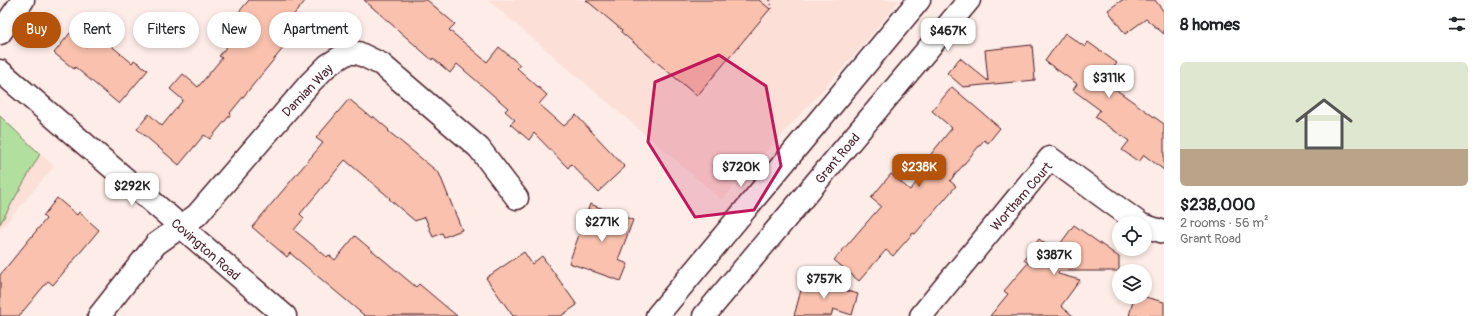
<!DOCTYPE html>
<html lang="en">
<head>
<meta charset="utf-8">
<style>
	:root { --surface:#fff; --page:#f6f6f6; --text:#202124; --muted:#757577; --accent:#b45309 }
	body { margin:0; font-family:Pangolin,sans-serif; background:var(--page); color:var(--text); height:100vh; display:flex; flex-direction:column; font-size:15px; white-space:nowrap }
	* { box-sizing:border-box; margin:0 }
	p { font-size:13px; color:var(--muted) }
	.icon { flex:none; width:22px; height:22px; fill:none; stroke:currentColor; stroke-width:2; stroke-linecap:round; stroke-linejoin:round }
	.map { position:relative; flex:1; overflow:hidden }
	.side { display:flex; flex-direction:column; background:var(--surface); width:320px }
	.side>* { flex:none }
	.guide { position:absolute; left:12px; top:12px; width:380px; height:36px; display:flex; gap:8px }
	.fabs { position:absolute; left:1112px; top:216px; display:grid; gap:8px }
	.fabs a { display:grid; place-items:center; width:40px; height:40px; border-radius:50%; background:var(--surface); box-shadow:0 2px 6px #0003; font-size:20px }
	.price { position:absolute; translate:-50% -34px; padding:0 9px; border-radius:8px; background:#fff; color:#222; font-size:13px; line-height:26px; filter:drop-shadow(0 1px 2px #0008) }
	.price::after { content:''; position:absolute; left:50%; top:24px; width:12px; height:9px; margin-left:-6px; background:inherit; clip-path:polygon(0 0,100% 0,50% 100%) }
	.price.active { background:var(--accent); color:#fff }
	ul { padding:0; list-style:none }
	li { display:grid; align-content:center; gap:8px; height:212px; padding:0 16px }
	li span { display:grid; place-items:center; height:124px; border-radius:6px; color:#555 }
	li>.icon { margin-inline-start:auto }
	span .icon { width:72px; height:72px; fill:#fffc; stroke-width:1 }
	li b { font-size:17px }
	h2 { display:flex; justify-content:space-between; align-items:center; height:48px; padding:0 16px; font-size:17px }
	.pill { padding:0 14px; border-radius:18px; background:var(--surface); box-shadow:0 2px 6px #0003; font-size:14px; line-height:36px }
	.pill.active { background:var(--accent); color:#fff }
	main { display:flex; flex:1; min-height:0 }
	.map>svg:first-child { display:block }
</style>
</head>
<body>
<main>
<div class="map">
<svg width="1164" height="316" viewBox="0 0 1164 316">
	<rect width="100%" height="100%" fill="#fdece7"/>
	<filter id="ink" filterUnits="userSpaceOnUse"><feTurbulence type="fractalNoise" baseFrequency=".025" numOctaves="2"/><feDisplacementMap in="SourceGraphic" scale="8" xChannelSelector="R" yChannelSelector="G"/><feConvolveMatrix kernelMatrix="1 2 1 2 8 2 1 2 1" color-interpolation-filters="sRGB"/></filter>
	<g filter="url(#ink)">
		<g fill="#fcdfd6">
			<path d="M488 0H900L847 63 722 200Z"/>
			<path d="M0 116 54 166 0 230Z"/>
		</g>
		<path fill="#b0df9e" stroke="#7d7f64" d="M0 116 40 154 0 224Z"/>
		<g fill="#f9c1ae" stroke="#4a1f2b">
			<path d="M249 0H306L274 38 285 46 230 113 231 114 210 139 204 135 179 165 137 129 149 114 162 126 183 100 170 89 183 74 198 87 222 58 219 56 238 33 228 25Z"/>
			<path d="M364 0H427L455 24 449 30 487 62 499 47 520 65 517 68 547 95 539 104 564 126 576 115 625 167 598 192 571 164 568 168 534 133 529 140 510 124 515 120 505 111 508 108 457 64 450 73 433 58 432 60Z"/>
			<path d="M586 0H759L770 9 697 96 621 32 622 30Z"/>
			<path d="M1122 0H1155L1164 12V34L1146 19 1125 34 1108 10Z"/>
			<path d="M70 33 86 47 97 34 132 63 134 60 148 70 119 104 75 67 74 69 54 53Z"/>
			<path d="M1065 33 1085 47 1088 42 1117 63 1104 81 1164 124V170L1144 155 1139 162 1122 150 1129 141 1095 117 1100 110 1073 90 1077 84 1045 61Z"/>
			<path d="M1032 45 1035 80 963 87 947 73 960 58 988 81 985 50Z"/>
			<path d="M952 87 1000 128 988 143 984 140 950 181 956 186 915 234 913 233 893 256 886 250 859 281 834 260 881 206 871 198 891 174 910 190 937 159 931 154 952 128 932 111Z"/>
			<path d="M349 99 372 118 373 116 389 130 388 131 439 173 462 230 444 237 442 233 433 237 425 217 415 221 389 199 390 198 345 160 300 214 304 218 294 230 327 257 329 255 335 260 355 236 416 287 419 284 457 316H365L290 253 287 257 252 227 323 143 316 138Z"/>
			<path d="M57 198 77 215 79 212 99 230 53 285 48 281 19 316H0V275L46 219 43 216Z"/>
			<path d="M590 204 633 220 618 260 628 264 621 281 569 263Z"/>
			<path d="M1074 225 1119 257V271H1059L1058 274 1080 280 1061 306 1073 316H990L1008 294 1004 291 1028 263 1024 260 1039 239 1055 251Z"/>
			<path d="M524 252 532 264 542 256 577 305 561 316H513L486 278Z"/>
			<path d="M804 279 858 294 852 315 833 309 831 316H794Z"/>
			<path d="M1134 297H1145L1164 302V316H1129Z"/>
		</g>
		<g fill="none" stroke-linecap="round" stroke-linejoin="round">
			<g stroke="#4a1f2b" stroke-width="25">
				<g id="minor">
					<path d="M0 33 23 0"/>
					<path d="M0 71 285 316"/>
					<path d="M1145 226 1164 232"/>
					<path d="M99 316 156 244 197 215 311 82 328 65 347 53H358L381 64 479 148 517 198"/>
					<path d="M921 316 1050 158 1139 223"/>
				</g>
			</g>
			<g stroke="#4a1f2b" stroke-width="25">
				<g id="major">
					<path d="M657 316 919 0"/>
					<path d="M704 316 969 0"/>
				</g>
			</g>
			<path stroke="#4a1f2b" stroke-width="2.5" stroke-dasharray="1 3" stroke-linecap="butt" d="M770 0 772 12"/>
			<use href="#minor" stroke="#fff" stroke-width="22"/>
			<use href="#major" stroke="#fff" stroke-width="22"/>
		</g>
	</g>
	<path fill="#c2185b" fill-opacity="0.2" stroke="#c2185b" stroke-width="3" stroke-linejoin="round" d="M719 55 766 86 781 166 754 210 695 217 648 142 655 82Z"/>
	<g text-anchor="middle" stroke-width="4" stroke-linejoin="round" paint-order="stroke">
		<g font-size="13" fill="#4a1f2b" stroke="#fff">
			<text transform="translate(307 90) rotate(-46)" y="5">Damian Way</text>
			<text transform="translate(837 158) rotate(-50)" y="5">Grant Road</text>
			<text transform="translate(1021 196) rotate(-49)" y="5">Wortham Court</text>
			<text transform="translate(206 249) rotate(41)" y="5">Covington Road</text>
		</g>
	</g>
</svg>
<div class="fabs">
<a><svg class="icon" aria-label="locate" viewBox="0 0 24 24"><circle cx="12" cy="12" r="6"/><path d="M12 2v4M12 18v4M2 12h4M18 12h4"/></svg></a>
<a><svg class="icon" aria-label="layers" viewBox="0 0 24 24"><path d="M12 4l9 5-9 5-9-5zM3 14l9 5 9-5"/></svg></a>
</div>
<b class="price" style="left:948px;top:52px">$467K</b>
<b class="price" style="left:1109px;top:99px">$311K</b>
<b class="price" style="left:741px;top:188px">$720K</b>
<b class="price active" style="left:919px;top:188px">$238K</b>
<b class="price" style="left:132px;top:207px">$292K</b>
<b class="price" style="left:602px;top:243px">$271K</b>
<b class="price" style="left:1054px;top:276px">$387K</b>
<b class="price" style="left:824px;top:300px">$757K</b>
<div class="guide">
<a class="pill active">Buy</a>
<a class="pill">Rent</a>
<a class="pill">Filters</a>
<a class="pill">New</a>
<a class="pill">Apartment</a>
</div>
</div>
<section class="side">
<h2>8 homes<svg class="icon" aria-label="filters" viewBox="0 0 24 24"><path d="M4 7h16M4 17h16"/><circle cx="9" cy="7" r="2"/><circle cx="15" cy="17" r="2"/></svg></h2>
<ul>
<li><span style="background:linear-gradient(#dfe7d0 70%,#b9a48a 0)"><svg class="icon" aria-label="home" viewBox="0 0 24 24"><path d="M3 11l9-7 9 7M6 9v11h12V9"/></svg></span><div><b>$238,000</b><p>2 rooms · 56 m²</p><p>Grant Road</p></div></li>
</ul>
</section>
</main>
</body>
</html>
